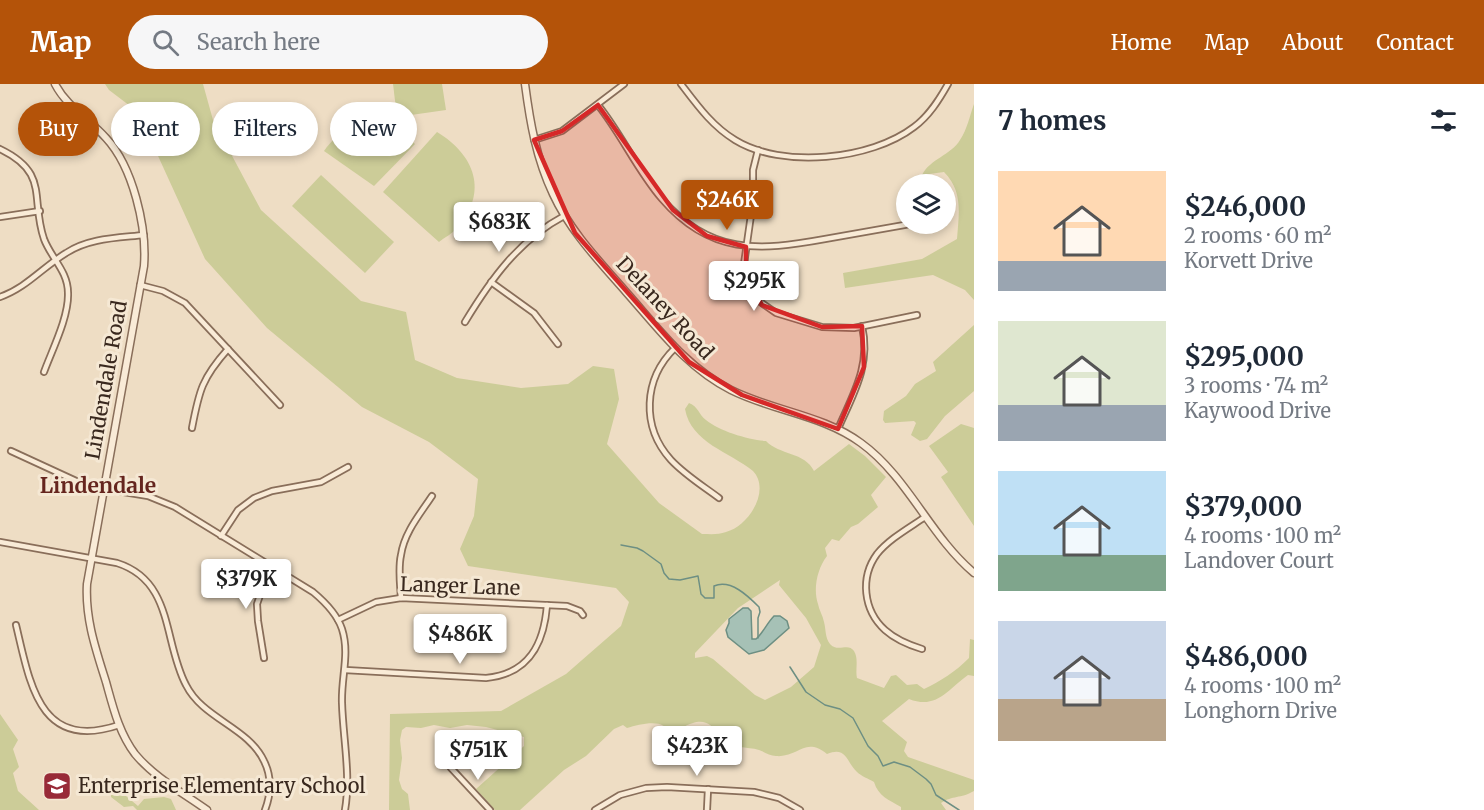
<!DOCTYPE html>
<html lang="en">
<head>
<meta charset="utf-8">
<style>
	:root { --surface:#fff; --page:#f6f6f7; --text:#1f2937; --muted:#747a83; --accent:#b45309 }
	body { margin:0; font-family:Merriweather,serif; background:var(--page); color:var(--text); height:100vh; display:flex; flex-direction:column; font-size:22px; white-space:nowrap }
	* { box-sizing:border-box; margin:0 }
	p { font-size:20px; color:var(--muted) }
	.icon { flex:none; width:33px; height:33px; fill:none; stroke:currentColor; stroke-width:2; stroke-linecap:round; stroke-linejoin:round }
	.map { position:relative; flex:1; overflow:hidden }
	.details { display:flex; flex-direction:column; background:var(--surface); width:510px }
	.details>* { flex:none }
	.guide { position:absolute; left:18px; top:18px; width:570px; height:54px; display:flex; gap:12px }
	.buttons { position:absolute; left:896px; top:90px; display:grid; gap:12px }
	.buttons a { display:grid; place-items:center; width:60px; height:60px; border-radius:50%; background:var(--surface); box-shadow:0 3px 9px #0003; font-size:30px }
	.price { position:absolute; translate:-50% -51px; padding:0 14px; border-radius:6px; background:#fff; color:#222; font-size:20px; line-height:39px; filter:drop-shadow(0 2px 3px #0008) }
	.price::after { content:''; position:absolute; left:50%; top:36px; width:18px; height:14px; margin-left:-9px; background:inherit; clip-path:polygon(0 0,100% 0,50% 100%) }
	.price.on { background:var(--accent); color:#fff }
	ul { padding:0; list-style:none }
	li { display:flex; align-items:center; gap:18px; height:150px; padding:0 24px }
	li span { display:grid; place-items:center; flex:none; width:168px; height:120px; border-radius:0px; color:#555 }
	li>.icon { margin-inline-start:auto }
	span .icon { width:72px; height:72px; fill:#fffc; stroke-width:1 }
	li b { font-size:26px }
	h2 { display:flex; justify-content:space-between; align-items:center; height:72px; padding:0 24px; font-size:26px }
	.pill { padding:0 21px; border-radius:27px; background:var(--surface); box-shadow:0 3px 9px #0003; font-size:21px; line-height:54px }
	.pill.on { background:var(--accent); color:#fff }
	header { display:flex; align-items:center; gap:36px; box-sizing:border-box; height:84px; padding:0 30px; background:var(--accent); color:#fff }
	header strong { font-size:28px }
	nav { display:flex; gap:33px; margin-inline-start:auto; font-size:21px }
	.search { width:420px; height:54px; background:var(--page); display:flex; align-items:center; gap:15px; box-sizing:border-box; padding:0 21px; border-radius:33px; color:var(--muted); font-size:22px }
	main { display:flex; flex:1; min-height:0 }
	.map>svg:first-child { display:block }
</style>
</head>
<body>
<header>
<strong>Map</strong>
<div class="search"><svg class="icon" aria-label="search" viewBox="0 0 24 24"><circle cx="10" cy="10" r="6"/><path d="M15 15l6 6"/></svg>Search here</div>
<nav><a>Home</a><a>Map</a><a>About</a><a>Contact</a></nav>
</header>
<main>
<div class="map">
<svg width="974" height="726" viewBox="0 0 974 726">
	<rect width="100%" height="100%" fill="#eeddc4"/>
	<g fill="#cccc98" fill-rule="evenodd">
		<path d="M105 0H203L213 36 261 126 361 217 406 228 415 276 457 294 521 304 568 300 593 282 614 285 619 315 607 360 659 419 702 450C710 450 718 451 726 448 749 442 771 406 753 387 730 368 691 359 685 325L689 319C698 322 699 331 706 336 719 347 749 356 766 357 779 371 805 368 814 387L849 360 865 372 886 393 871 411 878 423 858 440 851 443 839 457 832 455 825 464 827 472C817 485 813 505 818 520 819 526 823 532 824 538 826 545 825 554 830 560 838 569 848 558 854 567 859 575 855 586 857 594L884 604 891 592 896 591 907 601 917 600 924 605C941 597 955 588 969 574L970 555 974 556V592L968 591C948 605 937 626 909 615L882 637 907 658 904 667 908 673 974 696V707C960 715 953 711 941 719L946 726H901V723C889 716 878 712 874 698 869 695 861 692 857 688 846 678 847 662 827 670 804 652 799 674 776 672 770 672 765 668 759 666 753 664 746 664 740 663 713 659 717 624 682 644L677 664 679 670 676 673 670 670 666 663C678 632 645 638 627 644L623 641 614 645 586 672 564 686 520 726H495L476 705 524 662V653L486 643 467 641 450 644 434 641 421 644 406 643 402 646 400 656 402 674 399 696 402 705 408 710 410 726H389L390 630 501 627 566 590 621 542 629 518 616 504 468 482 460 465 474 432 478 395 429 358 362 323 267 244 205 175 138 28 109 6ZM780 496 779 501 806 534 821 561 814 583 791 603 765 616 755 611 713 575 707 572 695 574V569L738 524Z"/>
		<path d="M393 0H442L446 26 397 33Z"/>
		<path d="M974 20V216L965 206 933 191 845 204 843 189 922 175 957 155C959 129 963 107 944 88L922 91C930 75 951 71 960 56 967 46 970 31 974 20Z"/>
		<path d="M376 39C392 44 403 50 415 60L374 102 324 67C337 48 354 41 376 39Z"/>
		<path d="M437 48C475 71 489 108 457 144 452 150 445 153 439 158L383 108Z"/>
		<path d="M321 91 394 158 365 189 292 122Z"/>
		<path d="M974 241V307L945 332 927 355 920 357 911 351 916 339 914 337 885 339 883 336 884 327 906 312 915 300 936 287 933 278Z"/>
		<path d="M961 340 974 344V442L941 393 948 388 929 362Z"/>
		<path d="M0 630 18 656 13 665 19 683 13 689 18 707 39 726H0Z"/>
		<path d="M111 706 120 707 138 722 144 715 164 713 171 715 176 726H137L133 722 124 723 111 713Z"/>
	</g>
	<path fill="#a6c1b6" stroke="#6d8f83" stroke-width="1.5" d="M743 524H748L751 527 752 555H756C763 549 767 539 774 532H780L787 537 789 544 764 566 749 570 728 553 726 546 729 539V535Z"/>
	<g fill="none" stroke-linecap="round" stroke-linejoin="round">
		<g stroke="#6d8f83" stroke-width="1.5">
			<path d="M621 461 637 464 643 467 661 480 664 489 669 495 680 496 698 492 701 510 705 514H714V502C731 495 748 512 759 523L760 528 758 534V554"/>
			<path d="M790 583 806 608 825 621 840 625 853 634 868 662 878 672 883 682 894 678 910 683 926 695 931 700 936 711 959 726"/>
		</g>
		<g stroke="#896e5a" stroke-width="8">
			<g id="minor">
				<path d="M681 0C697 21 712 42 735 56 782 85 871 76 914 43 929 32 939 16 948 0"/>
				<path d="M598 21C622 51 637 86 662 115 710 171 759 167 825 155 853 150 882 145 910 140"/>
				<path d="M534 56 562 47 624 0"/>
				<path d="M0 65C50 89 30 114 44 155 51 174 68 187 68 209 69 233 52 266 44 288"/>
				<path d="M758 66 753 86V117L744 180 746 194 756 215 776 229 822 243 854 244 917 231"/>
				<path d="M0 133 40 127"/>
				<path d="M491 198 534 229 558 260"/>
				<path d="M140 201 163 207 185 219 280 321"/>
				<path d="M0 213C26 204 43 183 66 169 89 154 117 154 144 151"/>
				<path d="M465 238C491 195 519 156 564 132"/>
				<path d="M675 264C643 295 641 343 671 376 685 391 703 402 719 414"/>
				<path d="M192 344C199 307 202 294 228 265"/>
				<path d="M838 345C853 310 871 282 862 242"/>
				<path d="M11 367 87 402 148 412 175 423 313 508C325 518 337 530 342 545 350 570 341 593 342 619 343 654 351 691 345 726"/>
				<path d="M221 452 238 426 254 414 272 407 321 398 348 383"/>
				<path d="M0 458 117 479C174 497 163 558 186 601 203 635 248 643 264 677 272 693 271 710 265 726"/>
				<path d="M401 514C400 499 398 484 401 471 404 449 420 430 432 412"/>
				<path d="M338 536 376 518 401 514 567 522 580 527 583 531"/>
				<path d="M16 541C30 599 39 668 119 641"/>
				<path d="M922 565C909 561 895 555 885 546 863 526 860 493 877 470 889 455 909 444 925 433"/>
				<path d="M264 574 258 537 257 520 270 482"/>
				<path d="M345 586 486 594C529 590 544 560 547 521"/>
				<path d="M451 684 490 726"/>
				<path d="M595 726 620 711 646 704 667 703 754 708 779 714 800 726"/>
				<path d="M707 726 708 705"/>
			</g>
		</g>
		<g stroke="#896e5a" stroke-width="9">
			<g id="tertiary">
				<path d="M55 0C67 23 89 35 106 54 133 83 147 143 144 182L87 500C85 535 96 566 106 598 113 623 119 649 135 670 154 693 183 709 207 726"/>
				<path d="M525 0C530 38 536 74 553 110 570 147 599 177 626 208 658 244 687 284 731 306 773 327 823 331 861 359 908 393 930 452 974 489"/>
			</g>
		</g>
		<use href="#minor" stroke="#f9ebd7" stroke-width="4.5"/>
		<use href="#tertiary" stroke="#f9ebd7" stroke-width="6"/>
	</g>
	<path fill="#d62828" fill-opacity="0.2" stroke="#d62828" stroke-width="4.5" stroke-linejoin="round" d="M598 21 673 126 707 152 746 163V194L762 221 822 243 862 242 864 283 838 345 742 311 689 278 575 149 534 56 562 47Z"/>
	<defs>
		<g id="school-square" transform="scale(1.5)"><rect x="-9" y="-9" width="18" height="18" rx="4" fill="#982a38" stroke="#f5e8d4"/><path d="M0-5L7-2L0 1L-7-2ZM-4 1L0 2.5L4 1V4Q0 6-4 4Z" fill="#fff"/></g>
	</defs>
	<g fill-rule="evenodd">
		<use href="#school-square" x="57" y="702"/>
	</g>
	<g text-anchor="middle" stroke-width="6" stroke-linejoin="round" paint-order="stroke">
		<g font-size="20" fill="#39281e" stroke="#f5e8d4">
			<text transform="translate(665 224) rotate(47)" y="7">Delaney Road</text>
			<text transform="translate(106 296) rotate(-80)" y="7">Lindendale Road</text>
			<text transform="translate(460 502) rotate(2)" y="7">Langer Lane</text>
		</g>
		<g font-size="20" fill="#39281e" stroke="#f5e8d4" text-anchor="start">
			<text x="78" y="709">Enterprise Elementary School</text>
		</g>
		<g font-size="21" font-weight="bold" fill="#65251e" stroke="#f5e8d4">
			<text x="98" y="409">Lindendale</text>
		</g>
	</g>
</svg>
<div class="buttons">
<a><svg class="icon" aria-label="layers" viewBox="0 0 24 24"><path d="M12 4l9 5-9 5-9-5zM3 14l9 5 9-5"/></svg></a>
</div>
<b class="price on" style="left:727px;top:147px">$246K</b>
<b class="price" style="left:499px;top:169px">$683K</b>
<b class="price" style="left:754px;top:228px">$295K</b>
<b class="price" style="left:246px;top:526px">$379K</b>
<b class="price" style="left:460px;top:581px">$486K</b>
<b class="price" style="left:697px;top:693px">$423K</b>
<b class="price" style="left:478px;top:697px">$751K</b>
<div class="guide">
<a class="pill on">Buy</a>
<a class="pill">Rent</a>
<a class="pill">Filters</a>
<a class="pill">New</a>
</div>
</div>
<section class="details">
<h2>7 homes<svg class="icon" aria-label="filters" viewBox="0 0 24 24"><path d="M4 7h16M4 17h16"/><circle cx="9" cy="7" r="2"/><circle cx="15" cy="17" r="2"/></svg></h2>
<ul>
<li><span style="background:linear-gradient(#ffd9b3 75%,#9aa5b1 0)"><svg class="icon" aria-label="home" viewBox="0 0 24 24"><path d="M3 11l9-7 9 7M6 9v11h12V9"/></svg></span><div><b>$246,000</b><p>2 rooms · 60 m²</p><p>Korvett Drive</p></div></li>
<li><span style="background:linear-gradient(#dfe7d0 70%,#9aa5b1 0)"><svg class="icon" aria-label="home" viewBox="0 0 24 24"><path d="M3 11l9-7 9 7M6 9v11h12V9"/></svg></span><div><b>$295,000</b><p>3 rooms · 74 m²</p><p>Kaywood Drive</p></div></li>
<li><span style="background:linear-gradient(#bfe0f5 70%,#7fa58c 0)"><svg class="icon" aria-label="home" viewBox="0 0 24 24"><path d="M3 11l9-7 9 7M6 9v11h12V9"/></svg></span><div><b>$379,000</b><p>4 rooms · 100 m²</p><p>Landover Court</p></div></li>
<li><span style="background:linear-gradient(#c9d6e8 65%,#b9a48a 0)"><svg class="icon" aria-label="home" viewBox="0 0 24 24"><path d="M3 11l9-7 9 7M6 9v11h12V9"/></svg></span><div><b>$486,000</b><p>4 rooms · 100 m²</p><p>Longhorn Drive</p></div></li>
</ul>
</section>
</main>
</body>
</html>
